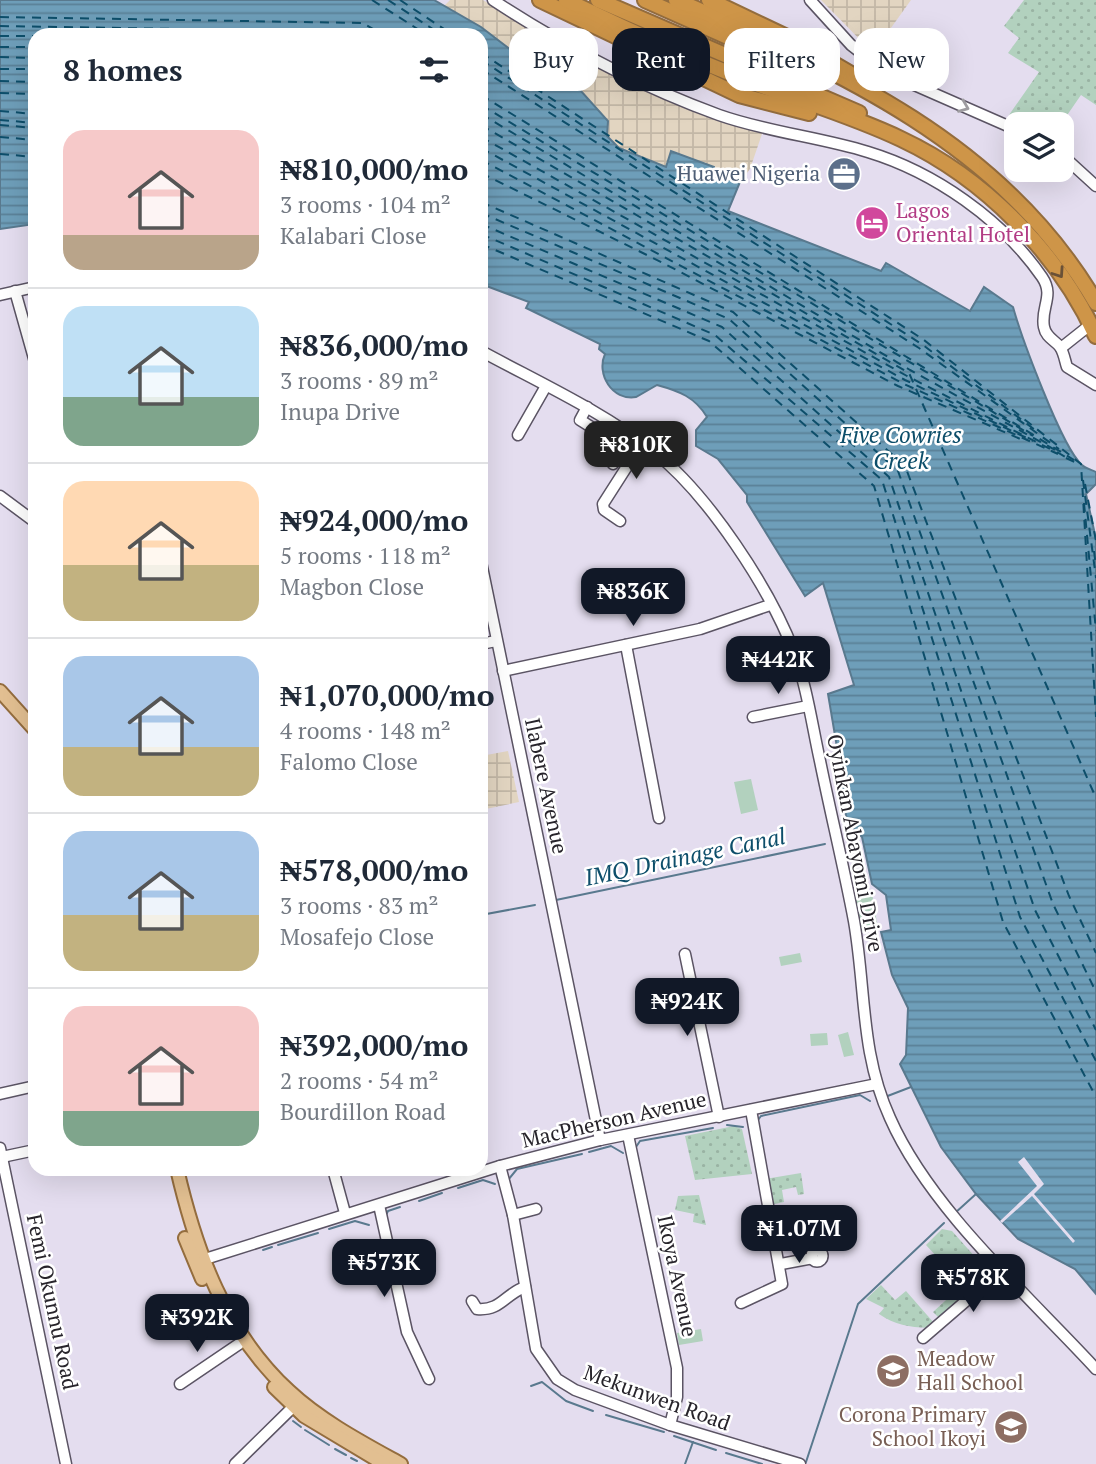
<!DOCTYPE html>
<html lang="en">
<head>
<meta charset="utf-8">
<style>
	:root { --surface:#fff; --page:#f2f2f3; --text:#1f2937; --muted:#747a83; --line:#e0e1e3; --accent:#111827 }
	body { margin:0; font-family:"PT Serif",serif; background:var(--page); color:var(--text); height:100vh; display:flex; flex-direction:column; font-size:26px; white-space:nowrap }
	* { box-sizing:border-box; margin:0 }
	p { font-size:23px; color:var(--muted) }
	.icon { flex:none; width:38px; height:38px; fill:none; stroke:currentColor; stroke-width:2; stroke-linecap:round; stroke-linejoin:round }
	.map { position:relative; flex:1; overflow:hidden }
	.sheet { position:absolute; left:28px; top:28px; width:460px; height:1148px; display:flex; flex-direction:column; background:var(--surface); border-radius:21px; box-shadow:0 7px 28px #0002 }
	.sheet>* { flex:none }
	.top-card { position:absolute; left:509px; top:28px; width:481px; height:63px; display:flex; gap:14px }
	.controls { position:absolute; left:1004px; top:112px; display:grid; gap:14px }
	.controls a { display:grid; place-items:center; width:70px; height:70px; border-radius:14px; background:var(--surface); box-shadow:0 7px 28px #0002; font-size:35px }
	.price { position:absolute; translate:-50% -60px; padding:0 16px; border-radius:14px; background:var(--accent); color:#fff; font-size:23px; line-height:46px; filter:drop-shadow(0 2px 4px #0008) }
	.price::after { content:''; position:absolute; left:50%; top:42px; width:21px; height:16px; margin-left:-10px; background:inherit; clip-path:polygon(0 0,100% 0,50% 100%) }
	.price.active { background:#222; color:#fff }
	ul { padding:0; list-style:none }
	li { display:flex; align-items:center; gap:21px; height:175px; padding:0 35px }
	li+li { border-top:2px solid var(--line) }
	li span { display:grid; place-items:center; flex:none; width:196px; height:140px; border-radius:21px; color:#555 }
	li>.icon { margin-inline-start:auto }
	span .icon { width:84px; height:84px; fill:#fffc; stroke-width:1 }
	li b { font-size:30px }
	h2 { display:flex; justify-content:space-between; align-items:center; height:84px; padding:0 35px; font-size:30px }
	.tag { padding:0 24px; border-radius:21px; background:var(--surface); box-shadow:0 7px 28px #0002; font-size:24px; line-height:63px }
	.tag.active { background:var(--accent); color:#fff }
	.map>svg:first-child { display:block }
</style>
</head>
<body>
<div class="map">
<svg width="1096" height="1464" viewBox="0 0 1096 1464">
	<defs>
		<pattern id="industrial-grid" width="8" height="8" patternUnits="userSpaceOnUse" patternTransform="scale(1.75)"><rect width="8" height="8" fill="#e2d5c1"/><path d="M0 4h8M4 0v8" fill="none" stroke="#c2b7a6"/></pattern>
		<pattern id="grass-dots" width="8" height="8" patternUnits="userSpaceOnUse" patternTransform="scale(1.75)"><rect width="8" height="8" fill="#b2d1be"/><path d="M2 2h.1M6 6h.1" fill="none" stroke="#99b3a3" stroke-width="1.8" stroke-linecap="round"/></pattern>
		<pattern id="water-rules" width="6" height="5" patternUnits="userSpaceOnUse" patternTransform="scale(1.75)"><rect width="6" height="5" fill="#6e9eb9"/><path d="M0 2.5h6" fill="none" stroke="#5a8197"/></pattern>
	</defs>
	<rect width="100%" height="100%" fill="#e4ddef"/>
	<g fill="url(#industrial-grid)">
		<path d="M450 0H483L573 57 723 121 763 131 750 169 740 182 714 176 672 151 666 167 619 148 553 72 549 79 481 27 444 6Z"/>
		<path d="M821 0H911L873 53Z"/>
		<path d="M508 751 519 802 481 810V756Z"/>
	</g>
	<g fill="url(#grass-dots)">
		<path d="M1024 0H1096V105L1081 95 1061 124H1029L1009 115 1039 72 1008 53 1019 38 1004 26Z"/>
		<path d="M734 1126 742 1129 752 1174 695 1180 685 1136Z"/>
		<path d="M801 1173 804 1194 798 1195 796 1187 782 1190 784 1202 770 1205 765 1179Z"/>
		<path d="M699 1195 706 1225 693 1222 694 1214 675 1210 678 1196Z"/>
		<path d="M942 1229 952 1231 984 1267 982 1280 970 1290 941 1254 937 1257 926 1245Z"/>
		<path d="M881 1285 895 1300 906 1291 934 1323 928 1328C909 1327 895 1325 879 1314L884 1308 866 1299Z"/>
		<path d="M958 1289 964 1296 939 1318 933 1312Z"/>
	</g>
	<g fill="#b2d1be">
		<path d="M751 779 758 810 741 814 734 782Z"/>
		<path d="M872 893 878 929 859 932 854 896Z"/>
		<path d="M800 953 802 962 781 966 779 957Z"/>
		<path d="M848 1032 854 1055 844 1057 838 1035Z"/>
		<path d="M827 1033 828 1045 811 1046 810 1034Z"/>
		<path d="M701 1329 703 1341 679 1345 677 1333Z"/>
	</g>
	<path fill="url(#water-rules)" stroke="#59798e" stroke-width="2" d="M0 0H434L481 27 549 79 553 72 581 91 608 121 607 136 619 148 666 167 671 151 714 167V176L740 182 728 211 881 271 886 263 970 311 984 287 1013 307C1021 336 1062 448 1082 465 1085 468 1092 470 1096 472V484L1086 494 1096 539V1294L1075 1269 1018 1239 976 1194 941 1147 900 1064 906 1055 908 1008 892 975 881 932 891 930 886 895 872 884 862 837 848 823 843 803V783L828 694 854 685 823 583 805 596 747 502V495L718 459 696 446V430L707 417C695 397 679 391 657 385L636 397C612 401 596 374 605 354L599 349 600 344 526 308 529 302 481 284V35H35V224L0 229Z"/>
	<path fill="#e4ddef" d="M1024 1157 1044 1184 1034 1194 1075 1241 1073 1243 1032 1196 1002 1223 1000 1221 1037 1186 1018 1162Z"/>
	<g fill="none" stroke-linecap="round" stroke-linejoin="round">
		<g stroke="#59798e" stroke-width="2">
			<path d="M556 900 825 844"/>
			<path d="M481 915 535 905"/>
			<path d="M885 1097 911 1087"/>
			<path d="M758 1120 761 1116 860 1095 870 1101"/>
			<path d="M727 1125 743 1127"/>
			<path d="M634 1150 640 1141 713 1128"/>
			<path d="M589 1152 611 1146 623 1153"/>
			<path d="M508 1180 517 1169 582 1154"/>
			<path d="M458 1188 483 1180 495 1184"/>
			<path d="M419 1201 442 1193"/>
			<path d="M955 1213 976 1194"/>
			<path d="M385 1217 388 1211 400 1207"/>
			<path d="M329 1229 355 1221 369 1225"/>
			<path d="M278 1245 318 1233"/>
			<path d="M263 1250 272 1247"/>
			<path d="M531 1386 542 1382 566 1401 593 1411"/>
			<path d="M606 1415 664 1432"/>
			<path d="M293 1421 301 1427"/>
			<path d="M305 1430 329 1445"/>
			<path d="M674 1436 716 1450"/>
			<path d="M335 1449 346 1455"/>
			<path d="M726 1453 762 1464"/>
			<path d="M351 1458 357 1461"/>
			<path d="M806 1462 858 1304 944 1223"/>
			<path d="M685 1464 693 1442"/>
		</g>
		<g stroke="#0d4e6a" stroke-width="2" stroke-dasharray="9 7" stroke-linecap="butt">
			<path d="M372 0 427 35"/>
			<path d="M388 0 442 35"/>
			<path d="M400 0 453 35"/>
			<path d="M0 17 363 23 383 35"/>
			<path d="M0 26 361 32 365 35"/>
			<path d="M0 36H35"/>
			<path d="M0 47H35"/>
			<path d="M481 53 924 340 1081 464 1096 717"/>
			<path d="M0 57 35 58"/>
			<path d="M481 60 923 345 1039 433"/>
			<path d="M0 69H35"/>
			<path d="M481 69 919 348 1059 449"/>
			<path d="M0 81 35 82"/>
			<path d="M0 93 35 94"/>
			<path d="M481 95 1074 460"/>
			<path d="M481 105 1033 436"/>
			<path d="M0 111 35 114"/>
			<path d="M481 114 910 370 1059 452"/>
			<path d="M0 120 35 123"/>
			<path d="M0 125 35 128"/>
			<path d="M481 125 909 373 1096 798"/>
			<path d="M0 137 35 140"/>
			<path d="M481 137 907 376 1052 450"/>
			<path d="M481 148 905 380 1033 441"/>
			<path d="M0 154 35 157"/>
			<path d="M481 160 904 384 1058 454"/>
			<path d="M481 173 663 263 898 386 1025 441"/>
			<path d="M481 202 733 312 905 466 1069 896 1096 953"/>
			<path d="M481 213 729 319 898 471 1053 904 1096 992"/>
			<path d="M481 224 722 327 889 477 1035 910 1096 1030"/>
			<path d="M481 234 715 335 882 480 1020 917 1096 1061"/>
			<path d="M481 244 709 341 874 486 1003 922 1096 1097"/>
			<path d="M1057 452 1067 458"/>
			<path d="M1066 458 1077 463"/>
			<path d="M1083 480 1096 578"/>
			<path d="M1085 484 1096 541"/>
			<path d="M1084 503 1096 631"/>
			<path d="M1094 551 1096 567"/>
		</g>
		<g stroke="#5b5464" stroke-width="13">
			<g id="minor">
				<path d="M493 0C563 46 640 86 719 115 767 132 819 137 868 152 934 172 1002 219 1042 277 1055 296 1040 308 1044 327 1046 338 1055 340 1060 347 1064 353 1065 361 1067 367L1096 385"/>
				<path d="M810 0 851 45 887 73 1017 130"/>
				<path d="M1062 155 1096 186"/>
				<path d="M15 291 35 362"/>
				<path d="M0 295 35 287"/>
				<path d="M1061 348 1090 325"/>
				<path d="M481 351C540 383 602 411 654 452 708 494 770 589 794 652 807 687 812 725 820 761 831 815 844 868 854 921 866 989 860 1052 890 1118 930 1209 1028 1295 1096 1369"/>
				<path d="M587 407 580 420 623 447 613 464"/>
				<path d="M518 435 546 386"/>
				<path d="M0 496 35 522"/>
				<path d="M620 521 604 510 603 504 642 443"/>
				<path d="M481 562 600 1140"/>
				<path d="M481 644 496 641"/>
				<path d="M626 645 659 818"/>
				<path d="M503 671 700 629 770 605"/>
				<path d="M753 717 808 706"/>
				<path d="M685 954 719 1117"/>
				<path d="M0 1094 35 1086"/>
				<path d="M628 1135 677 1368V1397L670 1425"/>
				<path d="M0 1148 66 1464"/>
				<path d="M2 1157 35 1150"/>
				<path d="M500 1166 513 1215 536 1349 557 1379 575 1390 670 1425 800 1464"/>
				<path d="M333 1169 345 1213"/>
				<path d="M379 1205 407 1332 429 1379"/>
				<path d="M513 1215 536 1209"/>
				<circle cx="817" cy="1256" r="5.5"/>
				<path d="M202 1260 500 1166 600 1140 877 1084"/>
				<path d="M781 1264 813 1258"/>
				<path d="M472 1301 477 1309C501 1311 505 1294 525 1287"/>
				<path d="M741 1303 782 1284 751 1110"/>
				<path d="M923 1338 1003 1269"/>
				<path d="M180 1384 239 1344"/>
				<path d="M235 1464 293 1407"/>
			</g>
		</g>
		<g stroke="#946d3e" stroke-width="16">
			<g id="major">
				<path d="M0 691 35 730"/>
				<path d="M177 1169C196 1251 225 1332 289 1391 321 1421 363 1443 401 1464"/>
				<path d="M185 1238 202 1279"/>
				<path d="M274 1387 304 1416 384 1464"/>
			</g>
		</g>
		<g stroke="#946d3e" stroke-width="18">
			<g id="highway">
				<path d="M540 0 739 95 809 113"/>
				<path d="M566 0C627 30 688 57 751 82 801 101 853 116 901 139 984 178 1058 252 1096 336"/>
				<path d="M598 0 859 113"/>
				<path d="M645 0 820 78"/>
				<path d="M676 0C839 71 1003 143 1096 303"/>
				<path d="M709 0 793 40 851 74"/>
			</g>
		</g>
		<use href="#minor" stroke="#fff" stroke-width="10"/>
		<use href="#major" stroke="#e2bf91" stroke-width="12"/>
		<use href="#highway" stroke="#ce9548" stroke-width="14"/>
	</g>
	<defs><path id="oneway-chevron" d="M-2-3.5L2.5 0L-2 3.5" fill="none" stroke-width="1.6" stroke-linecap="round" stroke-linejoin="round" transform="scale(1.75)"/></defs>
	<use stroke="#9e9ca0" href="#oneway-chevron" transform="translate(964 107) rotate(22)"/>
	<use stroke="#6a5137" href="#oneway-chevron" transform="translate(1059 273) rotate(56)"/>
	<defs>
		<g id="office-disc" transform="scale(1.75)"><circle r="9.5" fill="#5c6f8a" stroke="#fff"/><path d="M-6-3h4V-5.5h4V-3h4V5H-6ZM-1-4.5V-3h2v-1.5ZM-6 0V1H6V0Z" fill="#fff"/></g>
		<g id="hotel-disc" transform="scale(1.75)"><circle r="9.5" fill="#d1479c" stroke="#fff"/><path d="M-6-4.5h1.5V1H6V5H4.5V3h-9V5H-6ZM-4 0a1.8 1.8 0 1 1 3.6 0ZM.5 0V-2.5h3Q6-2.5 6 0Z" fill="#fff"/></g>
		<g id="school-disc" transform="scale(1.75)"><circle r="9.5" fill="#8d6e63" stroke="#fff"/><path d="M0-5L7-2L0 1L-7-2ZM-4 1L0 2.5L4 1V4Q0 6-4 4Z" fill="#fff"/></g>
	</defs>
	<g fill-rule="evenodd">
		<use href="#office-disc" x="844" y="174"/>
		<use href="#hotel-disc" x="872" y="223"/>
		<use href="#school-disc" x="893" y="1371"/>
		<use href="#school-disc" x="1011" y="1427"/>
	</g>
	<g text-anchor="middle" stroke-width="5" stroke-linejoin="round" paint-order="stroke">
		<g font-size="21" fill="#4e5e75" stroke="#fff" text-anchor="end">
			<text x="820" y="181">Huawei Nigeria</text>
		</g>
		<g font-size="21" fill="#b23c85" stroke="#fff" text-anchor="start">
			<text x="896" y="218">Lagos<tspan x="896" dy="24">Oriental Hotel</tspan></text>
		</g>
		<g font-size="21" fill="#27242b" stroke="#fff">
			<text transform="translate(546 786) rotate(78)" y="7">Ilabere Avenue</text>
			<text transform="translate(855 843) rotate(79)" y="7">Oyinkan Abayomi Drive</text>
			<text transform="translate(614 1120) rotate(-13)" y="7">MacPherson Avenue</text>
			<text transform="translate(677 1276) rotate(78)" y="7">Ikoya Avenue</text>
			<text transform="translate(52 1302) rotate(78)" y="7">Femi Okunnu Road</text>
			<text transform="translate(657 1398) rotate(20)" y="7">Mekunwen Road</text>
		</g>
		<g font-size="21" fill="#785e54" stroke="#fff" text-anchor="start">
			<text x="917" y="1366">Meadow<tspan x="917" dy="24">Hall School</tspan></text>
			<text x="986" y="1422" text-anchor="end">Corona Primary<tspan x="986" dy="24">School Ikoyi</tspan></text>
		</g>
		<g font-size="23" font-style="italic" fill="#0d4e6a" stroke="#fff">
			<text x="901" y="443">Five Cowries<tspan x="901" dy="26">Creek</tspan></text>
			<text transform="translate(685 857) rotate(-12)" y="8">IMQ Drainage Canal</text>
		</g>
	</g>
</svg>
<div class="controls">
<a><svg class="icon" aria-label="layers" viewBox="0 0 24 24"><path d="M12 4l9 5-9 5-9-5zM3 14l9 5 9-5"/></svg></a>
</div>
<b class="price active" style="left:636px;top:481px">₦810K</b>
<b class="price" style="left:633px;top:628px">₦836K</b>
<b class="price" style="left:778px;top:696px">₦442K</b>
<b class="price" style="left:687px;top:1038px">₦924K</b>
<b class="price" style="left:799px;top:1265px">₦1.07M</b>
<b class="price" style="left:384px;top:1299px">₦573K</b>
<b class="price" style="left:973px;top:1314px">₦578K</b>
<b class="price" style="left:197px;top:1354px">₦392K</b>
<div class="top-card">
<a class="tag">Buy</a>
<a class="tag active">Rent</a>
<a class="tag">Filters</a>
<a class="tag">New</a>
</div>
<section class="sheet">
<h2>8 homes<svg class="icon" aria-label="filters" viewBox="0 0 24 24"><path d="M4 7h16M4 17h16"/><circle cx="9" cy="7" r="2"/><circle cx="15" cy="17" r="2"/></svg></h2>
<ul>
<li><span style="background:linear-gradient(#f6c9c9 75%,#b9a48a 0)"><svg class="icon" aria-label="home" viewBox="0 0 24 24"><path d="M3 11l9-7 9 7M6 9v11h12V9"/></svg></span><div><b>₦810,000/mo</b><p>3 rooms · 104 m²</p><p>Kalabari Close</p></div></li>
<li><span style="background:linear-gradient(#bfe0f5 65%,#7fa58c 0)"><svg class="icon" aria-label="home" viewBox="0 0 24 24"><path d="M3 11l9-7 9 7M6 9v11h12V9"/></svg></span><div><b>₦836,000/mo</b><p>3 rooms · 89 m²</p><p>Inupa Drive</p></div></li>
<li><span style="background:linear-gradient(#ffd9b3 60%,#c2b280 0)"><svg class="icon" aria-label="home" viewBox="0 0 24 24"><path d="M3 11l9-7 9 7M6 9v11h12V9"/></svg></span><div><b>₦924,000/mo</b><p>5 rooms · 118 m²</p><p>Magbon Close</p></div></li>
<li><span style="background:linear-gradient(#a9c7e8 65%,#c2b280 0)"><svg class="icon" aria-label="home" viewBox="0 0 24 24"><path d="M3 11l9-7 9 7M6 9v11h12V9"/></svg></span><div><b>₦1,070,000/mo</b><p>4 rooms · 148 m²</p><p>Falomo Close</p></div></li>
<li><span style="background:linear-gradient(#a9c7e8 60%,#c2b280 0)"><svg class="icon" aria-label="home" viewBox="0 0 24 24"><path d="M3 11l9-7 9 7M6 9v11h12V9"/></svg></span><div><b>₦578,000/mo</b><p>3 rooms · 83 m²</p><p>Mosafejo Close</p></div></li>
<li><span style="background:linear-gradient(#f6c9c9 75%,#7fa58c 0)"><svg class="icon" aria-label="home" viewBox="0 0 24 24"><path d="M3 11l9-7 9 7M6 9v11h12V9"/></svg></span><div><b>₦392,000/mo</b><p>2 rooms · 54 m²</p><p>Bourdillon Road</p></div></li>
</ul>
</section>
</div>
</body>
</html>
